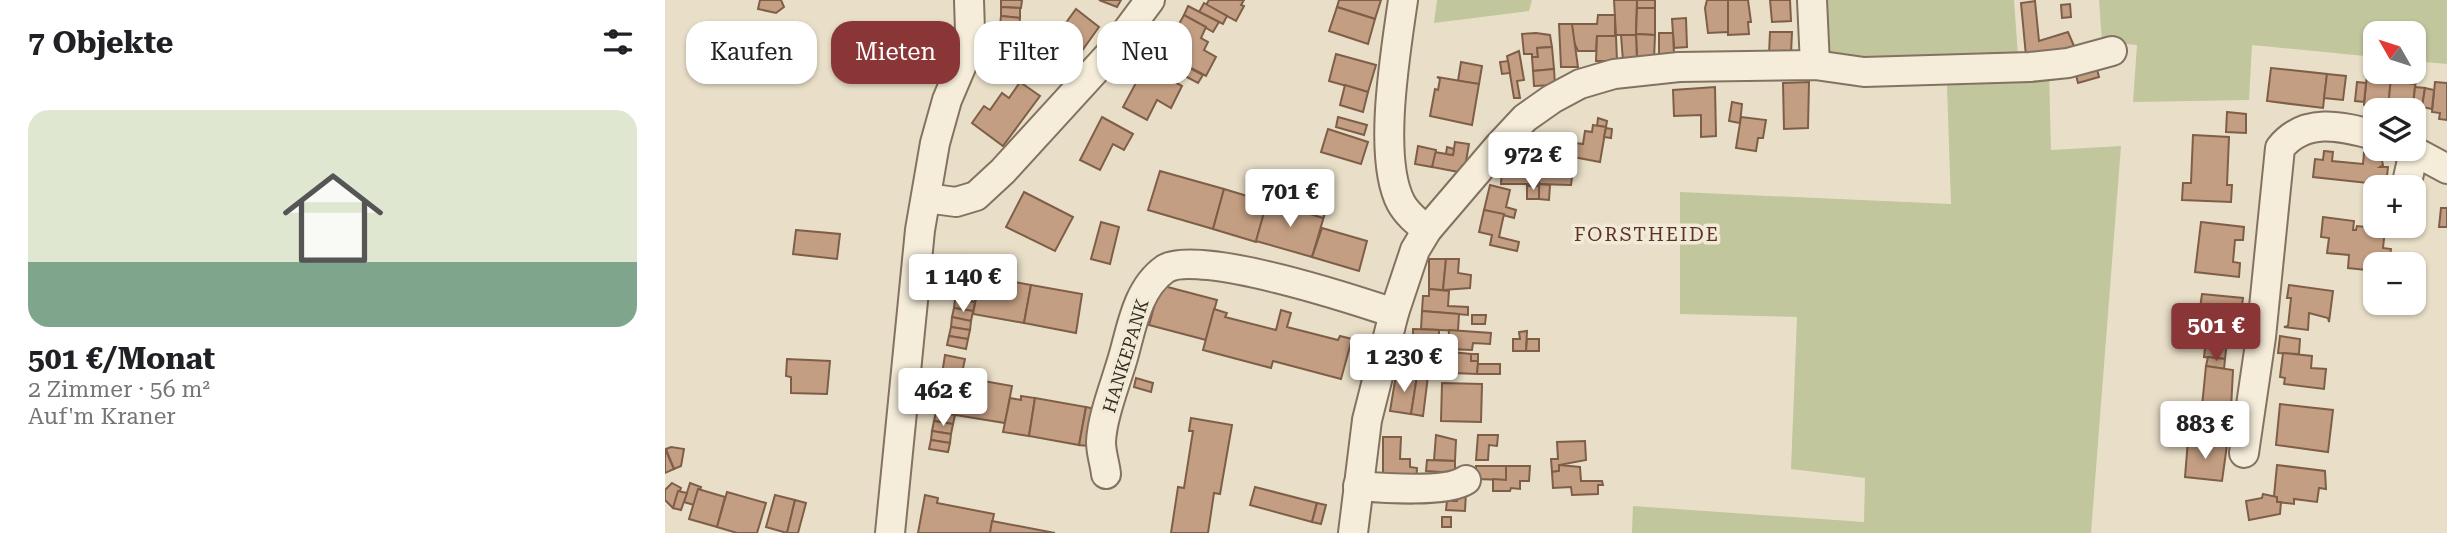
<!DOCTYPE html>
<html lang="de">
<head>
<meta charset="utf-8">
<style>
	:root { --surface:#fff; --page:#f2f2f2; --text:#202124; --muted:#757577; --line:#e0e0e0; --accent:#8b3636 }
	body { margin:0; font-family:"Roboto Serif",serif; background:var(--page); color:var(--text); height:100vh; display:flex; flex-direction:column; font-size:26px; white-space:nowrap }
	* { box-sizing:border-box; margin:0 }
	p { font-size:23px; color:var(--muted) }
	.icon { flex:none; width:38px; height:38px; fill:none; stroke:currentColor; stroke-width:2; stroke-linecap:round; stroke-linejoin:round }
	.map { position:relative; flex:1; overflow:hidden }
	.drawer { display:flex; flex-direction:column; background:var(--surface); width:665px }
	.drawer>* { flex:none }
	.banner { position:absolute; left:21px; top:21px; width:665px; height:63px; display:flex; gap:14px }
	.needle { width:46px; rotate:309deg }
	.fabs { position:absolute; left:1698px; top:21px; display:grid; gap:14px }
	.fabs a { display:grid; place-items:center; width:63px; height:63px; border-radius:14px; background:var(--surface); box-shadow:0 2px 5px #0004; font-size:35px }
	.price { position:absolute; translate:-50% -60px; padding:0 16px; border-radius:7px; background:#fff; color:#222; font-size:23px; line-height:46px; filter:drop-shadow(0 2px 4px #0008) }
	.price::after { content:''; position:absolute; left:50%; top:42px; width:21px; height:16px; margin-left:-10px; background:inherit; clip-path:polygon(0 0,100% 0,50% 100%) }
	.price.current { background:var(--accent); color:#fff }
	ul { padding:0; list-style:none }
	li { display:grid; align-content:center; gap:14px; height:371px; padding:0 28px }
	li+li { border-top:2px solid var(--line) }
	li span { display:grid; place-items:center; height:217px; border-radius:21px; color:#555 }
	li>.icon { margin-inline-start:auto }
	span .icon { width:126px; height:126px; fill:#fffc; stroke-width:1 }
	li b { font-size:30px }
	h2 { display:flex; justify-content:space-between; align-items:center; height:84px; padding:0 28px; font-size:30px }
	.tag { padding:0 24px; border-radius:21px; background:var(--surface); box-shadow:0 2px 5px #0004; font-size:24px; line-height:63px }
	.tag.current { background:var(--accent); color:#fff }
	main { display:flex; flex:1; min-height:0 }
	.map>svg:first-child { display:block }
</style>
</head>
<body>
<main>
<section class="drawer">
<h2>7 Objekte<svg class="icon" aria-label="filters" viewBox="0 0 24 24"><path d="M4 7h16M4 17h16"/><circle cx="9" cy="7" r="2"/><circle cx="15" cy="17" r="2"/></svg></h2>
<ul>
<li><span style="background:linear-gradient(#dfe7d0 70%,#7fa58c 0)"><svg class="icon" aria-label="home" viewBox="0 0 24 24"><path d="M3 11l9-7 9 7M6 9v11h12V9"/></svg></span><div><b>501 €/Monat</b><p>2 Zimmer · 56 m²</p><p>Auf'm Kraner</p></div></li>
</ul>
</section>
<div class="map">
<svg width="1782" height="533" viewBox="0 0 1782 533">
	<rect width="100%" height="100%" fill="#e9dfc8"/>
	<g fill="#c1c69d">
		<path d="M772 0H867L864 11 769 23Z"/>
		<path d="M1161 0H1349L1353 56 1384 72 1386 150 1456 146 1426 533H967L968 506 1199 522 1200 478 1126 469 1132 317 1015 314V192L1286 204 1281 57 1164 58Z"/>
		<path d="M1434 0H1782V64L1748 61V33H1710V57L1587 45 1584 100 1468 102 1472 45 1437 42Z"/>
	</g>
	<g fill="#c39e82" stroke="#7f5e48" stroke-width="2">
		<path d="M95 0H116L119 7 111 13 93 9Z"/>
		<path d="M336 0H357L356 8 336 7Z"/>
		<path d="M434 0H456L452 7Z"/>
		<path d="M544 0H579L576 5 579 6 571 21 541 5Z"/>
		<path d="M674 0H716L710 19 672 7Z"/>
		<path d="M949 0H972L971 35H951Z"/>
		<rect x="972" y="0" width="18" height="8"/>
		<path d="M1042 0H1063V35V32L1043 33 1040 8Z"/>
		<path d="M1063 0H1083L1086 22H1083L1084 34 1063 35Z"/>
		<path d="M1105 0H1125L1126 21 1107 22Z"/>
		<path d="M1370 1 1374 41 1403 32 1409 46 1386 54 1361 56 1356 3Z"/>
		<path d="M539 3 562 16 558 24 534 12Z"/>
		<path d="M1405 4 1406 17 1397 18 1396 5Z"/>
		<path d="M523 6 554 22 548 32 519 15Z"/>
		<path d="M336 7 355 8V18L336 16Z"/>
		<path d="M672 7 710 19 703 44 664 31Z"/>
		<path d="M972 8H990V35L971 34Z"/>
		<path d="M411 9 434 27 411 59 387 42Z"/>
		<path d="M519 15 541 27 536 38 543 42 539 50 551 57 541 76 498 53 501 47 497 45 501 35 506 38Z"/>
		<path d="M933 15H950V36H932L931 51H913L907 38V24H932Z"/>
		<path d="M336 16 355 18 354 27 335 26Z"/>
		<path d="M1021 18 1022 47 1009 48 1007 19Z"/>
		<path d="M894 24H907L913 67H896Z"/>
		<path d="M335 26 354 27V37L334 35Z"/>
		<path d="M1105 32H1127L1126 54H1104Z"/>
		<path d="M871 33 885 35 887 47 872 48 873 57H867V54H859L857 34Z"/>
		<path d="M994 33H1008L1009 54H994Z"/>
		<path d="M971 34 990 35 989 60H972Z"/>
		<path d="M956 35H971L972 60 958 61Z"/>
		<path d="M932 36H951L952 61H931Z"/>
		<path d="M395 47 411 59 404 69 388 58Z"/>
		<path d="M887 47 889 69 868 71 867 57H873L872 48Z"/>
		<path d="M854 51 859 80 852 81 855 98H849L842 56Z"/>
		<path d="M671 54 711 65 703 92 664 81Z"/>
		<path d="M843 61 845 73 837 74 835 62Z"/>
		<path d="M1430 61 1434 77 1413 83 1409 67Z"/>
		<path d="M796 62 817 66 814 84 793 81Z"/>
		<path d="M480 66 517 86 506 108 492 100 482 120 458 107Z"/>
		<path d="M521 66 538 75 533 83 516 74Z"/>
		<path d="M1606 68 1662 74 1658 108 1602 101Z"/>
		<path d="M889 69 890 85 869 86 868 71Z"/>
		<path d="M1662 74 1681 76 1678 100 1659 98Z"/>
		<path d="M1702 75 1718 77V80L1726 81V78L1723 108 1716 107V110L1706 112 1707 106 1699 105Z"/>
		<path d="M772 77 814 84 807 125 765 116 770 89 773 90 775 79Z"/>
		<path d="M1726 78 1742 79V83L1749 84 1751 80 1747 110 1723 108Z"/>
		<path d="M355 82 375 96 338 146 307 123 319 106 325 110 337 93 344 98Z"/>
		<path d="M1144 82 1143 128 1119 129 1118 83Z"/>
		<path d="M1692 82 1701 83 1699 102 1690 101Z"/>
		<path d="M1770 82 1782 83V120L1774 119 1775 113 1767 112Z"/>
		<path d="M680 85 703 92 698 112 675 105Z"/>
		<path d="M1050 87 1051 136 1036 137V115L1009 116 1008 90Z"/>
		<path d="M1750 87 1760 88 1757 107H1748Z"/>
		<path d="M1760 88 1769 90 1767 109 1757 107Z"/>
		<path d="M1067 102 1077 104 1075 123 1064 121Z"/>
		<path d="M1562 112 1581 114V133L1561 132Z"/>
		<path d="M437 117 468 134 459 150 448 144 435 170 415 160Z"/>
		<path d="M673 117 702 125 699 135 671 127Z"/>
		<path d="M1076 117 1101 120 1098 138H1093L1091 151 1071 148Z"/>
		<path d="M933 118 942 121 941 127 932 126Z"/>
		<path d="M928 125 941 127 935 162 908 157 911 143 918 144 920 131 927 132Z"/>
		<path d="M941 128 947 129 946 138 939 137Z"/>
		<path d="M663 129 703 142 696 164 656 152Z"/>
		<path d="M1528 135 1564 137 1562 185H1567L1566 202 1517 200 1518 183H1526Z"/>
		<path d="M790 142 804 144 799 173 767 167 769 152 788 155Z"/>
		<path d="M856 145H871L869 161 854 158Z"/>
		<path d="M753 146 771 150 767 167 750 164Z"/>
		<path d="M782 147 789 149 788 155 781 154Z"/>
		<path d="M1659 151 1668 152 1667 161 1698 164 1699 153 1716 156 1718 165 1715 167H1723L1721 185 1648 177 1650 159 1658 160Z"/>
		<path d="M837 167 875 168 874 184H836Z"/>
		<path d="M875 168 908 169 906 185 874 184Z"/>
		<path d="M495 171 559 189 548 229 483 210Z"/>
		<path d="M874 184 885 185 884 200 874 199Z"/>
		<path d="M825 185 845 190 841 207 851 210 849 218 819 210Z"/>
		<rect x="862" y="186" width="12" height="13"/>
		<path d="M559 189 602 202 591 242 548 229Z"/>
		<path d="M359 192 408 217 390 251 341 227Z"/>
		<path d="M605 197 603 201 658 218 660 213 647 257 591 241 602 202Z"/>
		<path d="M1702 198 1710 199V208L1701 207Z"/>
		<path d="M1701 207 1710 208V216L1700 215Z"/>
		<path d="M1776 208H1782V227H1774Z"/>
		<path d="M819 210 839 214 834 237 854 242 852 251 825 245 827 235 814 232Z"/>
		<path d="M1658 217 1689 221 1688 230H1691L1692 226 1720 229 1718 248 1726 249 1724 264 1702 263 1701 270 1683 268 1684 255 1662 253 1664 238 1656 237Z"/>
		<path d="M436 222 454 227 445 264 426 259Z"/>
		<path d="M1536 222 1579 227 1578 240H1570L1568 262 1575 263 1574 277 1530 272Z"/>
		<path d="M657 228 702 241 694 271 647 257Z"/>
		<path d="M131 230 175 234 172 259 128 254Z"/>
		<path d="M298 255 318 258 316 267 297 263Z"/>
		<path d="M764 259H781L778 290 764 289Z"/>
		<path d="M781 259H794L793 273 806 275 805 288 778 290Z"/>
		<path d="M297 263 316 267 315 276 295 272Z"/>
		<path d="M295 272 315 276 313 284 294 281Z"/>
		<path d="M315 276 366 285 359 323 308 314Z"/>
		<path d="M294 281 313 284 311 293 292 290Z"/>
		<path d="M366 285 417 294 411 333 359 323Z"/>
		<path d="M495 285 552 300 541 340 484 325Z"/>
		<path d="M1624 285 1668 291 1664 322 1663 318 1644 313 1643 330 1619 327 1623 326 1626 298H1622Z"/>
		<path d="M764 289 784 291 783 306 803 307V315L757 311 758 296H764Z"/>
		<path d="M292 290 311 293 310 302 290 299Z"/>
		<path d="M1537 294 1578 298 1572 343 1548 339 1550 316 1534 315Z"/>
		<path d="M290 299 310 302 308 311 289 308Z"/>
		<path d="M1725 303H1742L1741 313 1724 312Z"/>
		<path d="M289 308 308 311 306 321 287 317Z"/>
		<path d="M549 309 562 313 560 317 611 330 616 310 626 313 622 327 673 340 675 336 687 339 676 379 608 361 606 368 538 350Z"/>
		<path d="M757 311 794 314 793 331 756 329Z"/>
		<path d="M807 315H821L820 324H807Z"/>
		<path d="M287 317 306 321 305 330 286 327Z"/>
		<path d="M286 327 305 330 303 339 284 336Z"/>
		<path d="M748 329 774 330V348L748 347Z"/>
		<path d="M784 330 826 333 825 344 808 343 807 350 783 349Z"/>
		<path d="M862 331 861 351H848V339H855L854 332Z"/>
		<path d="M284 336 303 339 301 349 282 345Z"/>
		<path d="M1615 336 1635 339 1634 354 1613 353Z"/>
		<path d="M862 339H874V351H861Z"/>
		<path d="M1541 339 1562 341 1560 359 1539 357Z"/>
		<path d="M741 351H776V370L740 369Z"/>
		<path d="M776 351 806 354V361H813L812 374 788 373V364H776Z"/>
		<path d="M1618 353 1647 356 1646 368 1661 369 1659 389 1619 384 1620 378 1615 377Z"/>
		<rect x="806" y="354" width="7" height="7"/>
		<path d="M280 355 300 359 296 377 277 374Z"/>
		<path d="M1543 357 1560 359 1559 369 1541 366Z"/>
		<path d="M122 359 165 361 162 394 126 393V377L121 376Z"/>
		<path d="M776 364H788V373H775Z"/>
		<path d="M813 364H835V374H812Z"/>
		<path d="M1541 366 1568 370 1566 409 1537 406Z"/>
		<path d="M277 374 296 377 290 415 271 412Z"/>
		<path d="M731 375 752 376 746 414 725 411Z"/>
		<path d="M752 376H763L758 416 746 414Z"/>
		<path d="M296 377 347 386 340 423 290 415Z"/>
		<path d="M471 378 488 383 486 392 469 387Z"/>
		<path d="M777 383 817 384 816 422 776 421Z"/>
		<path d="M356 396 370 398 364 436 338 432 345 398 356 400Z"/>
		<path d="M370 398 421 407 414 445 364 436Z"/>
		<path d="M1526 404 1537 405 1535 419 1525 418Z"/>
		<path d="M1615 404 1668 410 1663 452 1611 445Z"/>
		<path d="M421 407 430 409 423 446 414 445Z"/>
		<path d="M271 412 290 415 288 424 269 421Z"/>
		<path d="M526 418 567 425 555 494 549 493 543 533H506L513 487 519 488 528 431H524Z"/>
		<path d="M269 421 288 424 286 434 267 431Z"/>
		<path d="M267 431 286 434 285 443 266 440Z"/>
		<path d="M771 435 791 440 790 461 769 460Z"/>
		<path d="M813 435H833L832 446 824 445 823 460H811Z"/>
		<path d="M718 437H736L735 459H745V467L752 468 751 483H718Z"/>
		<path d="M266 440 285 443 283 452 264 449Z"/>
		<path d="M1523 440 1562 445 1557 481 1520 477Z"/>
		<path d="M920 441 921 460 894 465V471L887 472 886 459H893L892 442Z"/>
		<path d="M6 447 19 449 16 466 9 469 1 449Z"/>
		<path d="M0 449 9 469 0 473Z"/>
		<path d="M762 460 790 461V473L761 471Z"/>
		<path d="M894 465 915 467 916 481H937L938 485H933V494L907 495 906 487 888 488 887 472 894 471Z"/>
		<path d="M1612 465 1660 471 1661 489 1654 488 1652 502 1629 499V504L1612 502 1609 496Z"/>
		<path d="M811 466H841V480L811 479Z"/>
		<path d="M841 466H865L864 481H855V489L846 488 845 491H828V479L841 480Z"/>
		<path d="M7 483 16 488 8 508 0 500V490Z"/>
		<path d="M25 483 36 487 29 505 19 502Z"/>
		<path d="M590 487 652 503 647 522 585 505Z"/>
		<path d="M33 489 60 497 52 527 24 519Z"/>
		<path d="M13 491 22 493 16 510 8 508Z"/>
		<path d="M792 491 801 492 800 511 781 510 782 501H792Z"/>
		<path d="M62 492 101 503 92 533H72L52 527Z"/>
		<path d="M1598 494 1612 497V502H1616L1615 514 1584 520 1581 501 1597 498Z"/>
		<path d="M110 495 130 500 122 533 101 527Z"/>
		<path d="M260 495 273 498 272 503 329 514 325 533H253Z"/>
		<path d="M130 500 141 503 133 533H122Z"/>
		<path d="M652 503 661 505 656 524 647 522Z"/>
		<rect x="777" y="517" width="9" height="10"/>
		<path d="M327 521 390 533H325Z"/>
	</g>
	<g fill="none" stroke-linecap="round" stroke-linejoin="round">
		<g stroke="#83725f" stroke-width="32">
			<g id="minor">
				<path d="M738 0C731 50 712 158 736 203 742 214 752 222 762 230"/>
				<path d="M1147 0 1150 65"/>
				<path d="M1745 149 1782 169"/>
				<path d="M1741 187 1749 151"/>
				<path d="M261 198 291 202 311 196 338 171 444 55 485 0"/>
				<path d="M1579 453 1596 337 1615 148C1640 117 1675 126 1710 135"/>
				<path d="M441 474C440 464 436 453 436 442 437 416 452 380 459 354 467 325 473 288 500 269 532 248 690 300 729 313"/>
				<path d="M693 486C717 488 782 493 801 480"/>
				<path d="M225 533 255 230 270 143 282 100 299 60 305 31 304 0"/>
				<path d="M688 533 702 420 729 313 750 250 762 230 833 147 860 118 887 99 915 84 949 74 1014 67 1150 65 1199 72 1365 67 1403 63 1447 51"/>
			</g>
		</g>
		<use href="#minor" stroke="#f5edda" stroke-width="28"/>
	</g>
	<g text-anchor="middle" stroke-width="7" stroke-linejoin="round" paint-order="stroke">
		<g font-size="18" fill="#352b21" stroke="#f1ead7">
			<text transform="translate(461 356) rotate(-73)" y="6">HANKEPANK</text>
		</g>
		<g font-size="19" letter-spacing="2" fill="#5d3125" stroke="#f1ead7">
			<text x="982" y="241">FORSTHEIDE</text>
		</g>
	</g>
</svg>
<div class="fabs">
<a><svg class="needle" viewBox="-14 -14 28 28"><path d="M0-13l5 13h-10z" fill="#e53935"/><path d="M0 13l5-13h-10z" fill="#757577"/></svg></a>
<a><svg class="icon" aria-label="layers" viewBox="0 0 24 24"><path d="M12 4l9 5-9 5-9-5zM3 14l9 5 9-5"/></svg></a>
<a>+</a>
<a>−</a>
</div>
<b class="price" style="left:868px;top:192px">972 €</b>
<b class="price" style="left:625px;top:229px">701 €</b>
<b class="price" style="left:298px;top:314px">1 140 €</b>
<b class="price current" style="left:1551px;top:363px">501 €</b>
<b class="price" style="left:739px;top:394px">1 230 €</b>
<b class="price" style="left:278px;top:428px">462 €</b>
<b class="price" style="left:1540px;top:461px">883 €</b>
<div class="banner">
<a class="tag">Kaufen</a>
<a class="tag current">Mieten</a>
<a class="tag">Filter</a>
<a class="tag">Neu</a>
</div>
</div>
</main>
</body>
</html>
